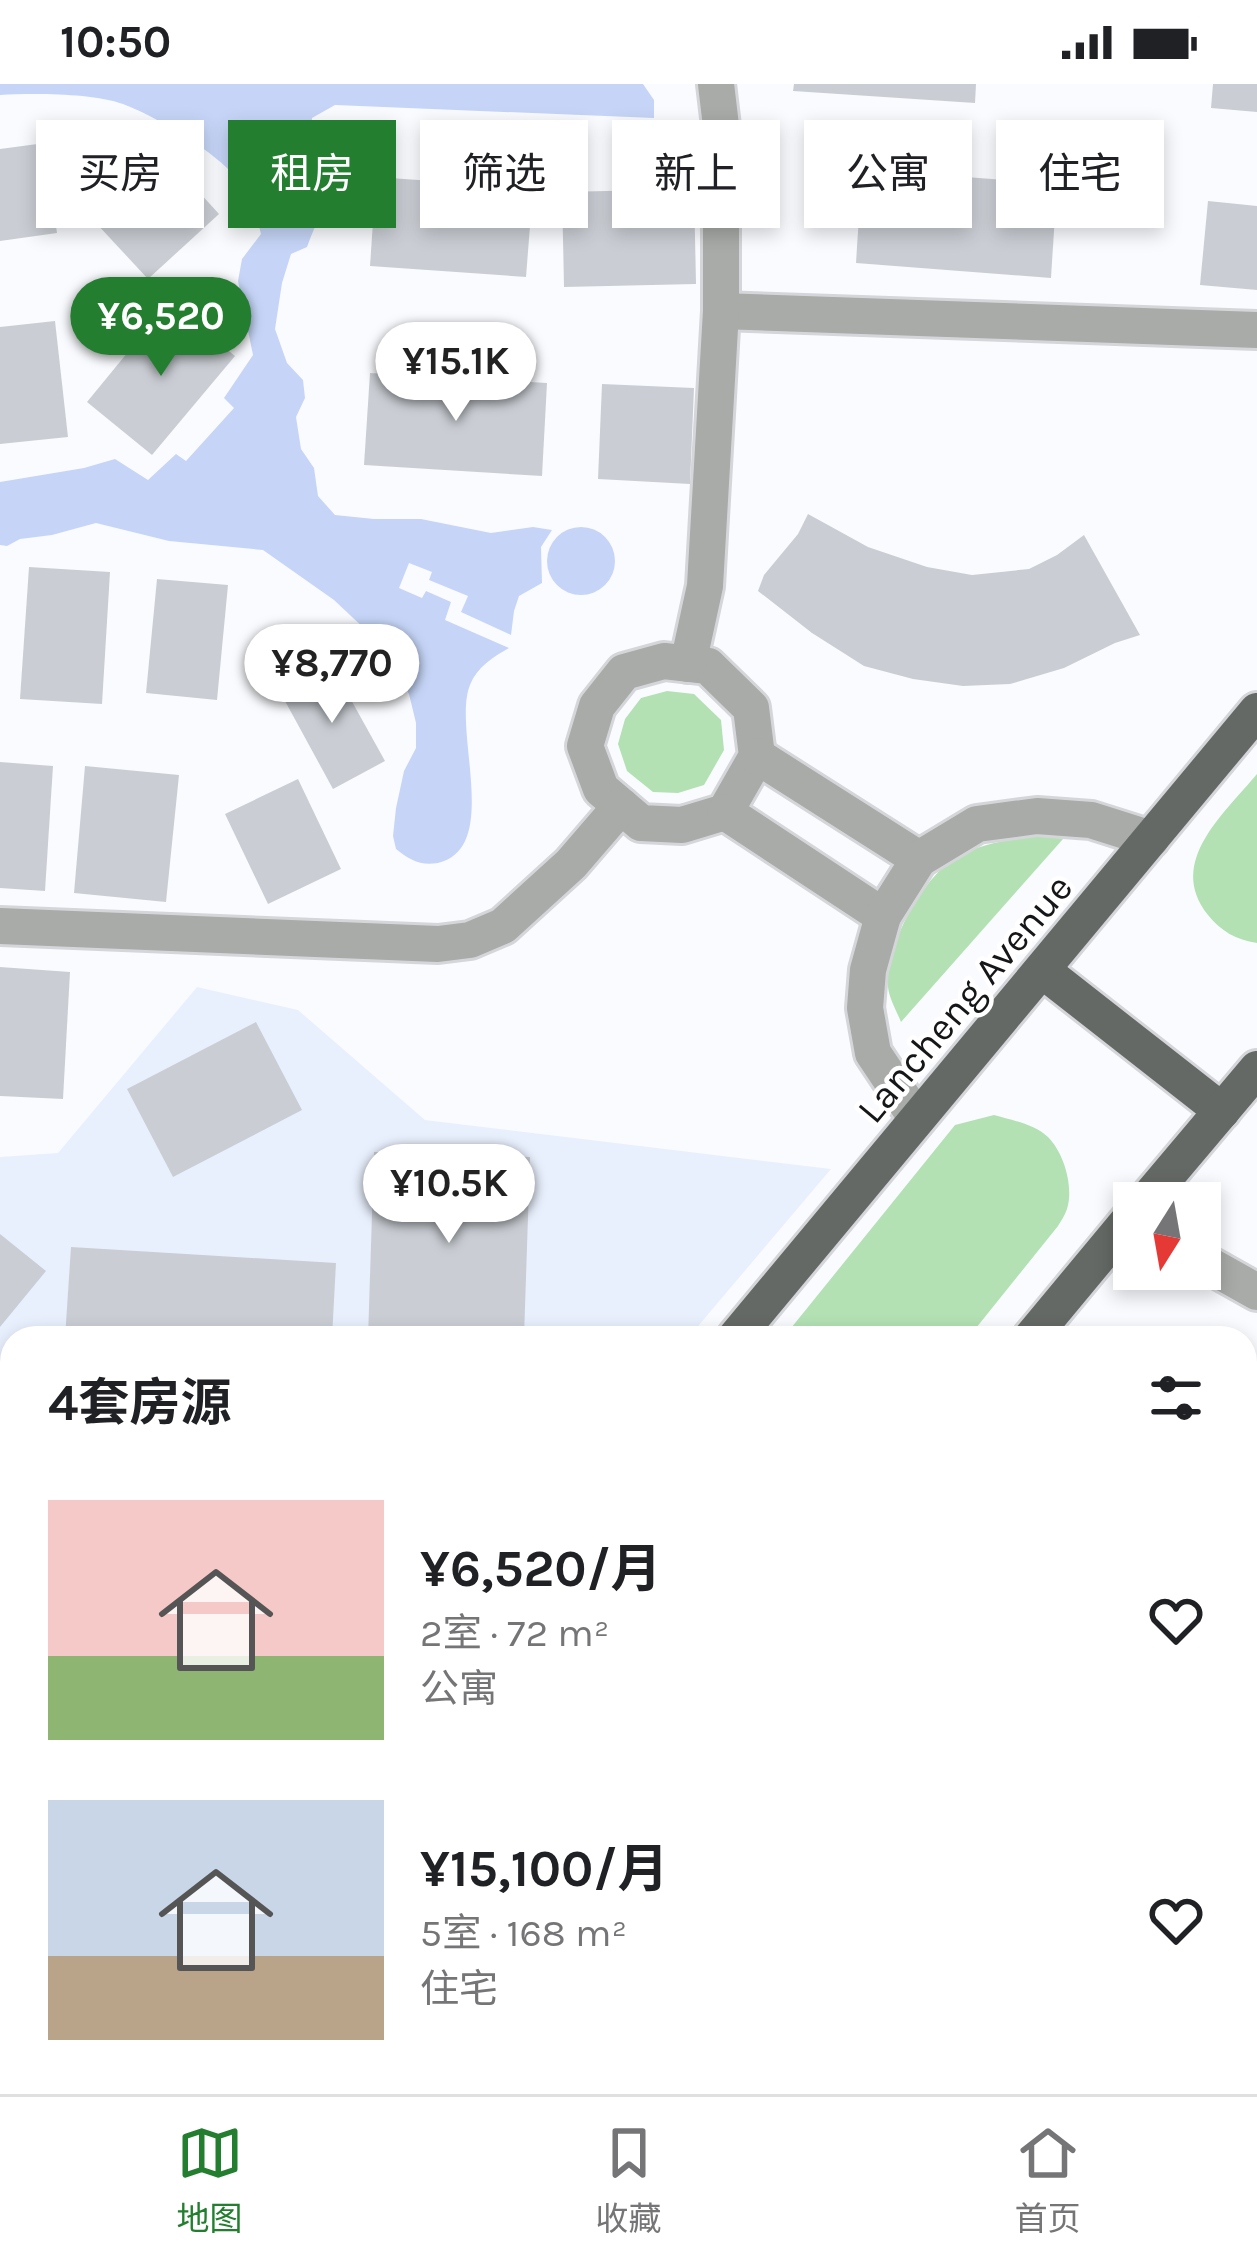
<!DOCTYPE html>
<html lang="zh">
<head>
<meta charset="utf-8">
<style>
	:root { --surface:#fff; --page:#f6f6f6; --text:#202124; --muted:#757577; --line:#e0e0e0; --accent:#237f2f }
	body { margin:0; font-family:Karla,"Noto Sans SC",sans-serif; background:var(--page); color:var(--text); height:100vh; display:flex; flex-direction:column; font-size:45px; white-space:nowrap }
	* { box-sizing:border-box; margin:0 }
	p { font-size:39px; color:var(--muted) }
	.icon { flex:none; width:66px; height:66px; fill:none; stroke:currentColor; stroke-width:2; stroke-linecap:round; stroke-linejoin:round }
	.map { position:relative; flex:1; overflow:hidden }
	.drawer { position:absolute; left:0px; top:1242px; width:1257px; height:768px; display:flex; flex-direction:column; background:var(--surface); border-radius:36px 36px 0 0; box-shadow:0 6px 18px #0003 }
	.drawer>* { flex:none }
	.guide { position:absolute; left:36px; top:36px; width:1185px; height:108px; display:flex; gap:24px }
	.needle { width:78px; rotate:191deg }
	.fabs { position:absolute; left:1113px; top:1098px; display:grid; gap:24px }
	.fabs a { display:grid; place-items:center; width:108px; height:108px; border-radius:0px; background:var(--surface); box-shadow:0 6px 18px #0003; font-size:60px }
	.price { position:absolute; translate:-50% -102px; padding:0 27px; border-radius:42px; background:#fff; color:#222; font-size:39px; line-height:78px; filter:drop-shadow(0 3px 6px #0008) }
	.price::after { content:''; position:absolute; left:50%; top:72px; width:36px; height:27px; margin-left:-18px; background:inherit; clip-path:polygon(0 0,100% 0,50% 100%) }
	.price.selected { background:var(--accent); color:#fff }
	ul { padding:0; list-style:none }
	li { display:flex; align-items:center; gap:36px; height:300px; padding:0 48px }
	li span { display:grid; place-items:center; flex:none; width:336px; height:240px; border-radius:0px; color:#555 }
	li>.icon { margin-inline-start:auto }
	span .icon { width:144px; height:144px; fill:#fffc; stroke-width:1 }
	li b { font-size:51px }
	h2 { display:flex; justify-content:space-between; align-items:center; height:144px; padding:0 48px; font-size:51px }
	.chip { padding:0 42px; border-radius:0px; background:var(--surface); box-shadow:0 6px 18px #0003; font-size:42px; line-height:108px }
	.chip.selected { background:var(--accent); color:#fff }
	.status { display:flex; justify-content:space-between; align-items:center; height:84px; padding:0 60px; background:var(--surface); direction:ltr }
	.status svg { height:33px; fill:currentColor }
	.menu { display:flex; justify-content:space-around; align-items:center; height:168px; border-top:3px solid var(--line); background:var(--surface); font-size:33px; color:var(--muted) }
	.menu a { display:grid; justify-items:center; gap:6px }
	.menu .selected { color:var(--accent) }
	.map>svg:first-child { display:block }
</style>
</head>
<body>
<div class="status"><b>10:50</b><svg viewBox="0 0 49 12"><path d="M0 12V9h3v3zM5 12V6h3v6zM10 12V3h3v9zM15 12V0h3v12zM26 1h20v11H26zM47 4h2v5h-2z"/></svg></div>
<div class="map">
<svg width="1257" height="2010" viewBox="0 0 1257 2010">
	<rect width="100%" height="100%" fill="#fafbfe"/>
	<path fill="#e9f0fd" d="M197 903 298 926 425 1036 831 1085 688 1254H12V1724L0 1714V1073L58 1069Z"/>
	<g fill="#b3e1b4">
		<path d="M667 607 694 610 721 636 724 666 704 701 678 709 653 708 627 687 618 660 625 635 641 614Z"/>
		<path d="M1257 690V859C1236 856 1221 847 1208 831 1166 778 1224 730 1257 690Z"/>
		<path d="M1043 751 1063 755 901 938C897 928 889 914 888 903 885 863 921 796 954 775 981 758 1013 755 1043 751Z"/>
		<path d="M994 1031C1011 1036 1034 1040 1048 1053 1064 1069 1074 1103 1067 1125 1065 1131 1061 1137 1058 1142L968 1254H783L955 1041Z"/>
		<path d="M0 1953 12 1963V1998H54L68 2010H0Z"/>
	</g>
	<g fill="#c6d5f7">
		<path d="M0 0H643L654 16V34L335 21 312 34C310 64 317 55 324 79 333 108 317 136 307 163L291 170 282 199 275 245 287 279 303 296 305 314 296 333 301 365 314 384 318 412 335 431 374 435H421L491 449 533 443 552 446 541 463 542 499 519 512 514 527 511 551 461 528 468 512 429 496 432 488 409 479 399 504 422 514 426 507 451 518 445 536 509 564C493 573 477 583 470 601 452 645 502 764 438 779 420 782 410 776 396 765L393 752 396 724 404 687 416 664V639L409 610 384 563 334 516 263 466 169 457 96 439 52 451 20 455 7 462 0 461V398L84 384 115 375 148 396 176 370 186 377 234 324 224 314 253 271 238 197 242 175 261 150C258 139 256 125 251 114 234 77 160 34 123 20 92 9 33 9 0 11Z"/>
		<circle cx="581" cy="477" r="34"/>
	</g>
	<g fill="#caced4">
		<path d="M794 0H976L975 19 793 7Z"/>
		<path d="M1213 0H1257V28L1211 24Z"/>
		<path d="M45 59 57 149 0 157V65Z"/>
		<path d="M168 74 219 130 148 195 96 139Z"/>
		<path d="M862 85 1057 100 1051 194 856 179Z"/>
		<path d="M376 93 533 104 526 193 370 182Z"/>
		<path d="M694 105 696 200 564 203 562 108Z"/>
		<path d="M1208 117 1257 122V206L1200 201Z"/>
		<path d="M169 218 235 272 152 371 87 318Z"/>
		<path d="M55 237 68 353 0 360V243Z"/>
		<path d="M370 289 547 299 542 392 364 381Z"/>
		<path d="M602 300 694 304 690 400 598 395Z"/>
		<path d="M808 430 868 463 927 483 972 491 1029 485 1057 471 1084 451 1140 551 1115 559 1064 584 1010 600 963 602 913 595 864 582 812 549 758 507 764 491 798 450Z"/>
		<path d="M29 483 110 488 102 620 20 615Z"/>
		<path d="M157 495 228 501 217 616 146 609Z"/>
		<path d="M330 578 385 677 333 705 279 606Z"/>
		<path d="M0 678 53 682 45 807 0 804Z"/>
		<path d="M85 682 179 691 166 818 74 809Z"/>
		<path d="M298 695 341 785 268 820 225 730Z"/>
		<path d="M0 883 70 888 63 1015 0 1012Z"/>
		<path d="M256 938 302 1026 173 1093 127 1005Z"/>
		<path d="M374 1068 530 1073 524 1254H368Z"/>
		<path d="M0 1150 46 1187 0 1243Z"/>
		<path d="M71 1163 336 1179 332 1254H65Z"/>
	</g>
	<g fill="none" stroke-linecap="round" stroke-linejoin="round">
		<g stroke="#d5d6d9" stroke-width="42">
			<g id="minor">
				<path d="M721 227 1257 246"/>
				<path d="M664 577 708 582 751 624 757 672 725 728 682 741 641 739 601 705 585 662 597 622 624 588Z"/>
				<path d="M688 580 705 502 721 227V42L716 0"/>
				<path d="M757 672 919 775"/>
				<path d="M725 728 883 832"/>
				<path d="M0 842 438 860 470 856 503 842 571 780 621 722"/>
				<path d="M917 1035 873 969 865 924 868 886 883 832 919 775 977 740 1037 732 1091 736 1151 755"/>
				<path d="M1200 1176 1257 1208"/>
			</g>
		</g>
		<g stroke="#d5d6d9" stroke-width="42">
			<g id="major">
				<path d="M1042 886 1222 1027"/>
				<path d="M1144 1119 1257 985"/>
				<path d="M735 1254 1257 627"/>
				<path d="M1031 1254 1134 1130"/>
				<path d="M403 2010 413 1998"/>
			</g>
		</g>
		<g stroke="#d5d6d9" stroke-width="42">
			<g id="highway">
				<path d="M0 1784 12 1794"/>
				<path d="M0 1896 12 1906"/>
				<path d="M123 1998 138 2010"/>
				<path d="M259 1998 273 2010"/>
			</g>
		</g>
		<use href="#minor" stroke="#a8aba8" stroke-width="36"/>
		<use href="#major" stroke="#656965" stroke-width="36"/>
		<use href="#highway" stroke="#4d524d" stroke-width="36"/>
	</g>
	<g text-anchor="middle" stroke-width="9" stroke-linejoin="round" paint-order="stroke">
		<g font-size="39" fill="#151618" stroke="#fff">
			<text transform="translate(964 914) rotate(-50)" y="14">Lancheng Avenue</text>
		</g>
	</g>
</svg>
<div class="fabs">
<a><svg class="needle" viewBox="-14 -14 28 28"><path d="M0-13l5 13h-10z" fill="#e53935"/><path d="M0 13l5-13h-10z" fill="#757577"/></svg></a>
</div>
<b class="price selected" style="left:161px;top:295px">¥6,520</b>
<b class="price" style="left:456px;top:340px">¥15.1K</b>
<b class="price" style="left:332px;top:642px">¥8,770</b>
<b class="price" style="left:449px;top:1162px">¥10.5K</b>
<div class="guide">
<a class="chip">买房</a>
<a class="chip selected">租房</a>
<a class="chip">筛选</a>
<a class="chip">新上</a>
<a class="chip">公寓</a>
<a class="chip">住宅</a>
</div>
<section class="drawer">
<h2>4套房源<svg class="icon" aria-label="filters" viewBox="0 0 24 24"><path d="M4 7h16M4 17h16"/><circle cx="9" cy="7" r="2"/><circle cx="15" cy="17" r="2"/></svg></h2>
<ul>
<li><span style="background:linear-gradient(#f6c9c9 65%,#8fb573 0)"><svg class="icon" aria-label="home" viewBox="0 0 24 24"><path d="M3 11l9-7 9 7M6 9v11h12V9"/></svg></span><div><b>¥6,520/月</b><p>2室 · 72 m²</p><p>公寓</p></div><svg class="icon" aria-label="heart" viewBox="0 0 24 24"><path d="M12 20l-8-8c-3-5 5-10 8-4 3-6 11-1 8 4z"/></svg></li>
<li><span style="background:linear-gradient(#c9d6e8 65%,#b9a48a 0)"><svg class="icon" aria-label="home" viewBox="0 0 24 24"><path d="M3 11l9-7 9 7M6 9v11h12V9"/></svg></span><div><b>¥15,100/月</b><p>5室 · 168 m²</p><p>住宅</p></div><svg class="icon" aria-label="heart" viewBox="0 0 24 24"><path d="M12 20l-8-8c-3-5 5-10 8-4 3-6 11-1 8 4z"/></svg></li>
</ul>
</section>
</div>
<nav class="menu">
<a class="selected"><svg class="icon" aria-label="map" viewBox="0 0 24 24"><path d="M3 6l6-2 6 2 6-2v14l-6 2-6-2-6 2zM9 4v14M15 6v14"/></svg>地图</a>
<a><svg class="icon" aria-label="saved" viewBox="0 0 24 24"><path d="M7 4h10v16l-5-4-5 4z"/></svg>收藏</a>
<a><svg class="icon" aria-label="home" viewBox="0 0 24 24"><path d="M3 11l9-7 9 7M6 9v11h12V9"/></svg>首页</a>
</nav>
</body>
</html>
